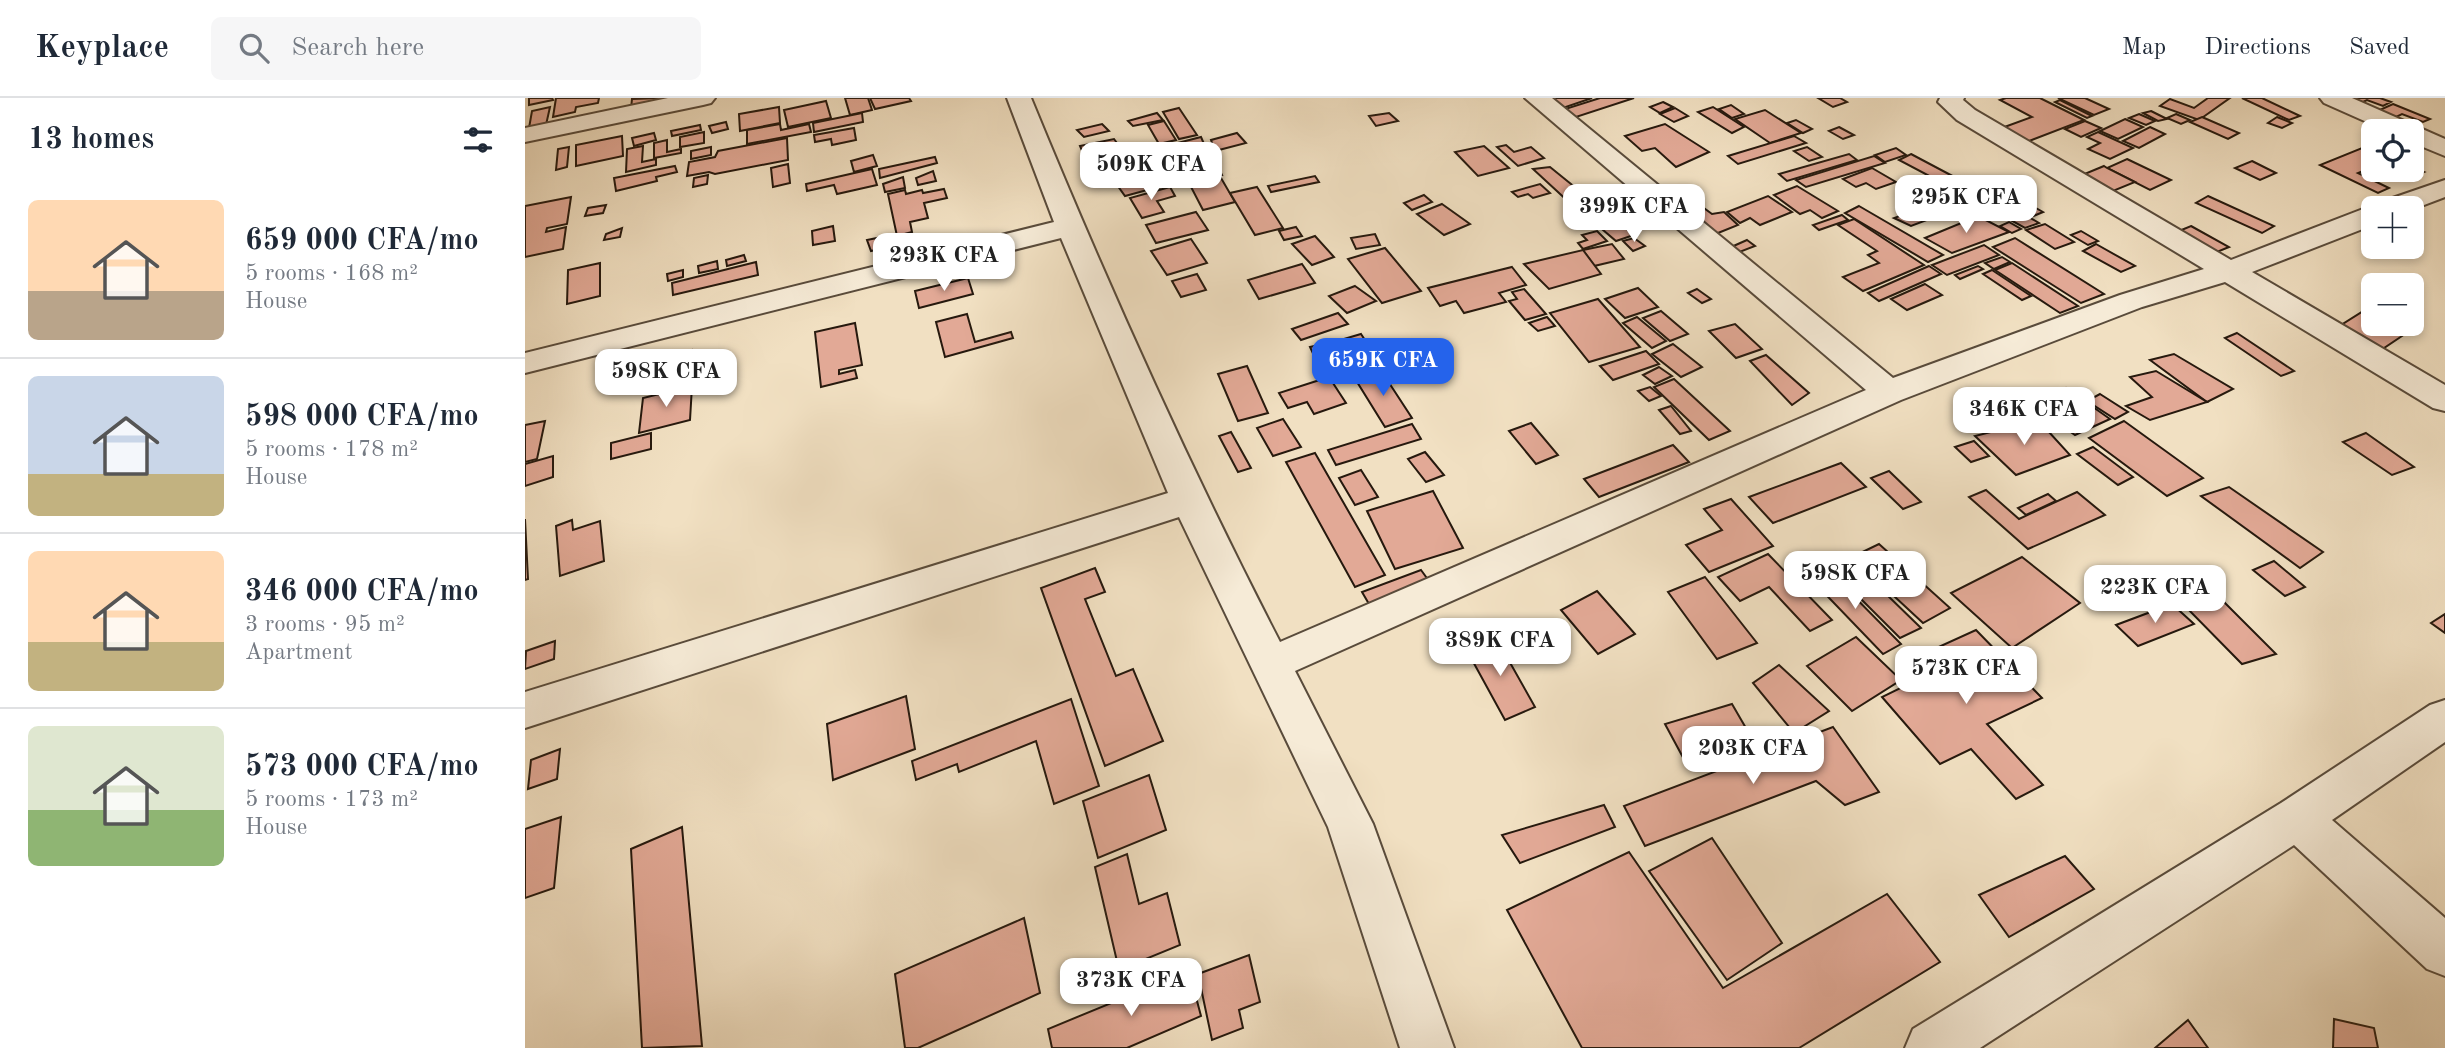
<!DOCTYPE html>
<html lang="en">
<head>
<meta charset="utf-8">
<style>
	:root { --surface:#fff; --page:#f6f6f7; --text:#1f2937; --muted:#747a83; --line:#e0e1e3; --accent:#2563eb }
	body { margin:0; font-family:"Old Standard TT",serif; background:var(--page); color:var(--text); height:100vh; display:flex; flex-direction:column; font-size:26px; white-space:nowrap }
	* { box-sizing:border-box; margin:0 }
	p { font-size:23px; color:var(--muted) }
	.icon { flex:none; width:38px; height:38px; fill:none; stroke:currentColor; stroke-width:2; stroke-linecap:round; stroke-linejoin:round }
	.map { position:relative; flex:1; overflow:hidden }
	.panel { display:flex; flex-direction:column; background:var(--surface); width:525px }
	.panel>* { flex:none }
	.tools { position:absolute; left:1836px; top:21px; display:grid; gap:14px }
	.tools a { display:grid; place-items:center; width:63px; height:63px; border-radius:10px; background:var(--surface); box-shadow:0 4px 10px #0003; font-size:35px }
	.price { position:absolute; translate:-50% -60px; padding:0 16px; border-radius:14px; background:#fff; color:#222; font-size:23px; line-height:46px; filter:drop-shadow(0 2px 4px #0008) }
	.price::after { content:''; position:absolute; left:50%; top:42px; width:21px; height:16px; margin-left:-10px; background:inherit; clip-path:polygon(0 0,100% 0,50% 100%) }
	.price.selected { background:var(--accent); color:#fff }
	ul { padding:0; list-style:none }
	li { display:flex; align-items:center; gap:21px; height:175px; padding:0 28px }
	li+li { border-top:2px solid var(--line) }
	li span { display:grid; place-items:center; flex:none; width:196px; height:140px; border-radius:10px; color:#555 }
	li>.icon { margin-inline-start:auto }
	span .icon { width:84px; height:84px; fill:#fffc; stroke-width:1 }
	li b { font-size:30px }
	h2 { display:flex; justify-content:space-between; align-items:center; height:84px; padding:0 28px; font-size:30px }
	header { display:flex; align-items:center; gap:42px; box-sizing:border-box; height:98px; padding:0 35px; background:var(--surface); border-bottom:2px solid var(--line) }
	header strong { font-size:33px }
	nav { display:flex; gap:38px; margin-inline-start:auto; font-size:24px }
	.search { width:490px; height:63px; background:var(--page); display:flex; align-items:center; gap:18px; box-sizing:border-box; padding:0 24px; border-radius:10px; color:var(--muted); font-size:26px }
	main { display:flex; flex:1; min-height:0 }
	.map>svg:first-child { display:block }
</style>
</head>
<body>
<header>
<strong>Keyplace</strong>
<div class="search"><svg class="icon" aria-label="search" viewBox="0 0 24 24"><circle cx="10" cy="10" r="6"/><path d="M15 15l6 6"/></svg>Search here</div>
<nav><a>Map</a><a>Directions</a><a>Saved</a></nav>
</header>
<main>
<section class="panel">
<h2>13 homes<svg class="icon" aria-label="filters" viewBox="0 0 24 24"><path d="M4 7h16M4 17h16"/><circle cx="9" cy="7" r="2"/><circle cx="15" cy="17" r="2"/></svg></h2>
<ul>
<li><span style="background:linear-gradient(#ffd9b3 65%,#b9a48a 0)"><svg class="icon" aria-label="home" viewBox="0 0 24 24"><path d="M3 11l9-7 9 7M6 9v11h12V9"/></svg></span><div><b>659 000 CFA/mo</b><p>5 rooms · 168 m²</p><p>House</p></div></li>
<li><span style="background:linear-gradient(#c9d6e8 70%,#c2b280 0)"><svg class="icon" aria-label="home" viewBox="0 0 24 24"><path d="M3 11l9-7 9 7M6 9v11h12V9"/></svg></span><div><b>598 000 CFA/mo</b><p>5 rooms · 178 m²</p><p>House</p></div></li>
<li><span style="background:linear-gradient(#ffd9b3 65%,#c2b280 0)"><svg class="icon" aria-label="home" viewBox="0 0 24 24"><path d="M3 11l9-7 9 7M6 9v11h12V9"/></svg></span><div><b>346 000 CFA/mo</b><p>3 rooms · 95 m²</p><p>Apartment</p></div></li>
<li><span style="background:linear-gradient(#dfe7d0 60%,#8fb573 0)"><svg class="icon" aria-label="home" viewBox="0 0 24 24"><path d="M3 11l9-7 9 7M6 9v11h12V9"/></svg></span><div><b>573 000 CFA/mo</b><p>5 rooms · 173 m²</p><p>House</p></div></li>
</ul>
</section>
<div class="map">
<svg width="1920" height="950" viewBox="0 0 1920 950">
	<rect width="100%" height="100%" fill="#f1e0c2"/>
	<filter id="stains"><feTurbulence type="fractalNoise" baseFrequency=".00286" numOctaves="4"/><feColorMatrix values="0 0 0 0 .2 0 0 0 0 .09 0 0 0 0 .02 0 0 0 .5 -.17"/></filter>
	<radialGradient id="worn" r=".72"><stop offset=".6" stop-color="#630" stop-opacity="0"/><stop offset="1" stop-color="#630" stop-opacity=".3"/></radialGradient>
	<g fill="#e2a996" stroke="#26190e" stroke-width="2">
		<path d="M4 0H27L28 2 4 7Z"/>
		<path d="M31 0H74L73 5 51 9 50 14 28 19Z"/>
		<path d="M137 0V5L106 11 107 1Z"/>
		<path d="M320 0H343L347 12 325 17Z"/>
		<path d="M345 0H384L386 3 350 11Z"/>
		<path d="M1019 0H1067L1035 11Z"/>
		<path d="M1075 0H1109L1048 20 1037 12Z"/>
		<path d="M1293 0H1315L1322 4 1308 9Z"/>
		<path d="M1481 0H1515L1559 22 1499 45 1474 31 1507 19 1475 2Z"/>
		<path d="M1533 0H1560L1584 11 1569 17Z"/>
		<path d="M1683 0H1705L1674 22 1635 8 1645 1 1669 10Z"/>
		<path d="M1717 0H1737L1775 18 1764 22Z"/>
		<path d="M1823 0H1855L1866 4 1858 8 1842 2 1836 5Z"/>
		<path d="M1535 2 1567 18 1562 20 1530 4Z"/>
		<path d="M301 3 306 20 263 29 259 12Z"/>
		<path d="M1138 4 1148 9 1135 15 1125 9Z"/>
		<path d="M1868 6 1905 21 1898 24 1877 16 1865 22 1848 15Z"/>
		<path d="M1206 7 1219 16 1207 20 1194 11Z"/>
		<path d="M25 9 21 27 4 30 7 13Z"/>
		<path d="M254 9 255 25 215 33 214 16Z"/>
		<path d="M1188 9 1219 29 1207 35 1173 14Z"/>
		<path d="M654 10 672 37 654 41 638 14Z"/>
		<path d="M1150 10 1163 18 1149 24 1135 16Z"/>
		<path d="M1240 12 1276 35 1245 45 1210 21Z"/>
		<path d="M1626 13 1642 21 1633 23 1618 15Z"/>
		<path d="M337 15 338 24 289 34 288 25Z"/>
		<path d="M632 15 638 22 608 28 603 23Z"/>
		<path d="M864 15 873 23 851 28 844 18Z"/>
		<path d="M1614 16 1630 23 1621 27 1604 20Z"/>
		<path d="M1651 16 1665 22 1656 26 1642 20Z"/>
		<path d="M1677 19 1714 35 1703 41 1665 24Z"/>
		<path d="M1752 19 1767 25 1757 30 1743 25Z"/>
		<path d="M1600 21 1618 29 1593 41 1575 33Z"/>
		<path d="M1271 22 1287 31 1278 35 1262 25Z"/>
		<path d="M639 23 651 42 634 46 623 27Z"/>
		<path d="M1560 23 1576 30 1556 39 1540 31Z"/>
		<path d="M201 24 203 31 187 35 184 28Z"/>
		<path d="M255 26 256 32 284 26 286 34 222 46V32Z"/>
		<path d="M577 26 584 33 559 39 552 32Z"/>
		<path d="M1140 26 1184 54 1151 69 1130 50 1117 53 1100 38Z"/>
		<path d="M175 27 176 32 147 38 146 33Z"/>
		<path d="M1314 29 1329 37 1318 41 1304 33Z"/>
		<path d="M1625 29 1640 36 1614 50 1598 43Z"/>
		<path d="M329 30 331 42 307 47 306 41 290 44 289 37Z"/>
		<path d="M179 34V45L155 49V39Z"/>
		<path d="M1573 34 1608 50 1585 61 1563 51 1575 45 1562 39Z"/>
		<path d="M129 35 131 42 109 48 107 40Z"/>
		<path d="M712 35 721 45 690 53 686 42Z"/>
		<path d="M97 38 98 58 51 68V47Z"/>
		<path d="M1269 38 1281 45 1213 66 1203 58Z"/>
		<path d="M676 39 686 62 648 72 633 50Z"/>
		<path d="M262 40 263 62 190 76 184 74 162 78 164 64 190 59 193 53Z"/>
		<path d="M589 41 595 49 559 57 555 48Z"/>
		<path d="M142 42V54L156 51V55L129 60V45Z"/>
		<path d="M981 47 989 54 1006 49 1019 60 993 68 972 49Z"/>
		<path d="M118 48 117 64 131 61V67L101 74 102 51Z"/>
		<path d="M959 48 984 70 953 78 930 54Z"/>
		<path d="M1842 48 1848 51V69L1833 75 1864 90 1853 95 1795 67Z"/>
		<path d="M44 49 42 69 31 72 33 51Z"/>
		<path d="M186 49V57L166 61V53Z"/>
		<path d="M1282 49 1297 59 1284 63 1269 53Z"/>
		<path d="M1371 50 1381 57 1360 64 1350 57Z"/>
		<path d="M628 53 632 61 593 69 589 61Z"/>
		<path d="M1324 56 1332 62 1262 83 1254 76Z"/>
		<path d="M1386 56 1471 101 1459 107 1374 62Z"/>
		<path d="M348 57 352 68 329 74 326 63Z"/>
		<path d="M1349 58 1360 65 1281 89 1271 82Z"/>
		<path d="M410 59 412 65 355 80 354 71Z"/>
		<path d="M1602 61 1646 82 1625 92 1582 70Z"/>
		<path d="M1727 63 1751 75 1735 82 1710 70Z"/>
		<path d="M691 65 697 77 631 90 625 78Z"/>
		<path d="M263 66 265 85 248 89 246 70Z"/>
		<path d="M150 68 152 74 131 79 132 83 91 93 89 80Z"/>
		<path d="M1579 68 1582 70 1610 84 1588 93 1557 77Z"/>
		<path d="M1025 69 1062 99 1046 106 1008 71Z"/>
		<path d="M1886 69 1899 74 1887 79 1870 72H1886Z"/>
		<path d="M1347 70 1371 84 1351 91 1341 85 1331 89 1318 81Z"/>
		<path d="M347 71 352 87 312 96 309 87 282 93 281 86Z"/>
		<path d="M408 73 411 83 393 87 391 80Z"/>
		<path d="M183 77 182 86 168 89 169 80Z"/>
		<path d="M615 77 626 91 600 98 590 84Z"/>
		<path d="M790 78 794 84 746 94 743 88Z"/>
		<path d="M378 79 380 90 360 94 358 86Z"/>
		<path d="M696 80 710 104 678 112 665 87Z"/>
		<path d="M1015 86 1025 95 1008 100 1003 96 993 99 987 94Z"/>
		<path d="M1272 88 1313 113 1297 120 1285 112 1275 116 1249 97Z"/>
		<path d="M645 89 650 98 632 103 639 114 617 120 605 100Z"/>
		<path d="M732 89 758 130 730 137 705 95Z"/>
		<path d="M419 91 422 100 399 105 403 120 385 124 387 134 372 138 363 96 380 92 381 96 397 92 398 95Z"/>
		<path d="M1394 96 1406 103 1387 111 1375 103Z"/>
		<path d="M899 97 907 104 887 112 879 105Z"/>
		<path d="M1243 98 1267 114 1235 127 1225 120 1215 125 1202 114Z"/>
		<path d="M1683 98 1749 128 1737 135 1671 105Z"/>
		<path d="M46 99 42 126 22 130 21 134 41 129 38 151 0 159V108Z"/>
		<path d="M1157 101 1172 105 1187 116 1199 114 1213 127 1188 137 1148 104Z"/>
		<path d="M1410 105 1423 114 1386 128 1369 120Z"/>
		<path d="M1502 105 1518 114 1506 119 1490 110Z"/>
		<path d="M917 106 945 126 919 137 892 116Z"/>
		<path d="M81 107 78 115 60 118 63 110Z"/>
		<path d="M1334 108 1418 157 1403 164 1320 115Z"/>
		<path d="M1485 108 1514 125 1500 130 1471 114Z"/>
		<path d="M671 114 683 132 631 145 621 127Z"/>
		<path d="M1082 115 1109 137 1091 143 1064 120Z"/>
		<path d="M1317 117 1323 122 1294 132 1288 127Z"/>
		<path d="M1453 118 1484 134 1427 155 1400 140Z"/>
		<path d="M1329 121 1399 167 1338 193 1318 179 1354 165 1343 157 1352 153 1313 127Z"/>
		<path d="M1484 124 1496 131 1487 135 1475 128Z"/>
		<path d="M1520 126 1549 144 1530 151 1501 132Z"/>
		<path d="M308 128 310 143 288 147 287 133Z"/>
		<path d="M1666 128 1704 149 1692 154 1654 133Z"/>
		<path d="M771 129 777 138 759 142 754 133Z"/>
		<path d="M97 130 95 139 79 142 81 136Z"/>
		<path d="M1072 133 1082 143 1058 151 1053 145 1062 142 1057 137Z"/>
		<path d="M1556 133 1573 143 1563 147 1546 137Z"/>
		<path d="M850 136 855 147 831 151 826 140Z"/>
		<path d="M790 138 809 159 787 167 767 146Z"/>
		<path d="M357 139 360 150 346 153 342 142Z"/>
		<path d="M1109 140 1120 148 1108 153 1098 143Z"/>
		<path d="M1490 140 1579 196 1556 205 1468 149Z"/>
		<path d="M666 141 682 165 642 177 626 153Z"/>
		<path d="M1222 142 1230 148 1212 155 1204 150Z"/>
		<path d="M1087 146 1099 161 1069 168 1058 152Z"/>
		<path d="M1571 146 1610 168 1596 174 1558 153Z"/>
		<path d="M1459 147 1474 157 1422 177 1407 167Z"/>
		<path d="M860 150 896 193 857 205 823 161Z"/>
		<path d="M1058 152 1076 176 1024 191 999 166Z"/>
		<path d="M219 157 221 163 202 168 201 162Z"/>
		<path d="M1477 159 1485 164 1469 171 1460 165Z"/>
		<path d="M192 163 193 171 174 175 173 168Z"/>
		<path d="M231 164 233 177 148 197 147 185Z"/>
		<path d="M75 165V198L42 206 43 172Z"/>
		<path d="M1487 165 1553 208 1535 215 1470 172Z"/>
		<path d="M777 166 790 185 734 201 723 182Z"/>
		<path d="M1404 168 1416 176 1354 203 1343 195Z"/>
		<path d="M1453 168 1458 171 1435 181 1430 177Z"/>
		<path d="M987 169 1001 187 974 195 981 204 939 215 931 203 915 208 903 190Z"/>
		<path d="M158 172V179L143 183 142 176Z"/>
		<path d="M1467 172 1506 198 1497 202 1458 176Z"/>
		<path d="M672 176 681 192 656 199 647 183Z"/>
		<path d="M443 180 448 196 394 210 390 193Z"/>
		<path d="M1400 186 1417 197 1382 212 1366 201Z"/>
		<path d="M830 188 851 203 822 215 804 198Z"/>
		<path d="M1113 190 1133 209 1100 220 1080 201Z"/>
		<path d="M999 191 1021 216 1000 222 984 203 992 201 987 194Z"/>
		<path d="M1172 191 1186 201 1177 205 1163 195Z"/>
		<path d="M1073 201 1115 249 1064 264 1025 215Z"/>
		<path d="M1840 212 1848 216V226H1866L1883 234 1856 252 1813 229Z"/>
		<path d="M1136 213 1163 236 1145 243 1118 220Z"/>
		<path d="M813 215 823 226 776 242 767 231Z"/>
		<path d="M442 216 450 244 486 234 488 240 420 259 411 224Z"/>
		<path d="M1022 219 1030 228 1013 233 1004 225Z"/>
		<path d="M1112 219 1141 243 1127 250 1098 225Z"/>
		<path d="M330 225 337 267 314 272V276L330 272 332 280 296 289 290 234Z"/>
		<path d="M1210 226 1237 251 1211 260 1184 233Z"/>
		<path d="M1712 235 1769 273 1756 278 1700 240Z"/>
		<path d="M836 236 855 265 823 274 805 245Z"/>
		<path d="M803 245 809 260 792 264 785 249Z"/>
		<path d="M1148 246 1177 269 1156 279 1127 256Z"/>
		<path d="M167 252 169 274 148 280V257Z"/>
		<path d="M1121 253 1134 266 1088 282 1075 268Z"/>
		<path d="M1649 256 1708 291 1682 304 1625 262Z"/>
		<path d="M1241 257 1284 295 1267 307 1225 263Z"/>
		<path d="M722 268 743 315 713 323 693 276Z"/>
		<path d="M1134 269 1147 278 1130 286 1118 277Z"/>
		<path d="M855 271 887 320 860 329 829 279Z"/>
		<path d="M1631 273 1682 304 1625 322 1601 308 1627 299 1605 279Z"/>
		<path d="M804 279 821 305 789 316 782 304 763 310 754 295Z"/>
		<path d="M1149 281 1205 333 1184 342 1129 289Z"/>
		<path d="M167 288 165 322 114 335 118 300Z"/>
		<path d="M1125 289 1136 298 1124 303 1113 293Z"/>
		<path d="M1541 290 1585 321 1550 337 1517 313 1508 318 1498 310Z"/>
		<path d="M1575 296 1603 314 1590 321 1562 303Z"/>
		<path d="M1146 308 1166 333 1155 336 1134 312Z"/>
		<path d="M758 321 776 349 748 358 732 330Z"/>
		<path d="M1513 322 1545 357 1491 377 1450 338Z"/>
		<path d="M20 323 12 361 0 364V327Z"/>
		<path d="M1599 323 1678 380 1642 398 1564 340Z"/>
		<path d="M1006 325 1033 357 1011 366 984 333Z"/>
		<path d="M887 326 896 341 811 367 803 352Z"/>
		<path d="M706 334 726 370 713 374 694 338Z"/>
		<path d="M126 335V351L86 361V345Z"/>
		<path d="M1841 335 1889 369 1867 377 1818 344Z"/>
		<path d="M1449 343 1464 358 1446 364 1430 349Z"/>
		<path d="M1148 347 1164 364 1074 399 1059 381Z"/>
		<path d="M1568 349 1608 379 1593 387 1552 356Z"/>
		<path d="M900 354 919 377 901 384 883 361Z"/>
		<path d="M790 355 860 477 830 489 761 364Z"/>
		<path d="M28 358V379L0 388V366Z"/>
		<path d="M1316 365 1341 389 1248 425 1224 399Z"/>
		<path d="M836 372 853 399 830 407 814 380Z"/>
		<path d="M1364 373 1396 404 1378 411 1346 380Z"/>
		<path d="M1704 389 1798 454 1775 470 1676 398Z"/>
		<path d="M1461 392 1494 421 1552 394 1580 417 1503 451 1444 399Z"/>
		<path d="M908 393 938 450 870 471 842 413Z"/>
		<path d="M1523 396 1531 403 1501 417 1493 410Z"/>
		<path d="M1206 401 1248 448 1184 474 1161 447 1197 432 1179 411Z"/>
		<path d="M0 421 3 481 0 482Z"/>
		<path d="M47 422 48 432 75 423 79 463 35 478 31 428Z"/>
		<path d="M1354 446 1425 510 1398 525 1327 459Z"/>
		<path d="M1243 456 1307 522 1285 533 1244 489 1215 503 1193 479Z"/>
		<path d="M1321 457 1396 530 1375 540 1301 466Z"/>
		<path d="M1497 459 1555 505 1487 550 1426 495Z"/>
		<path d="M1749 463 1780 489 1760 498 1728 472Z"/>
		<path d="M1300 469 1376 546 1358 556 1283 478Z"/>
		<path d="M570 470 580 494 560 501 591 578 608 571 638 643 580 668 516 490Z"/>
		<path d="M896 472 904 483 844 506 837 494Z"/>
		<path d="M1180 479 1232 545 1192 561 1143 494Z"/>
		<path d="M1685 490 1751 556 1717 566 1653 501Z"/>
		<path d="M1072 493 1110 536 1073 556 1036 512Z"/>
		<path d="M1647 506 1669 526 1613 548 1591 527Z"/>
		<path d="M1920 516V535L1906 525Z"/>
		<path d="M1451 532 1517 600 1462 626 1518 687 1491 701 1446 651 1415 666 1357 599 1390 583 1376 566Z"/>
		<path d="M970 538 1010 609 980 622 940 549Z"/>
		<path d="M1331 539 1376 582 1327 613 1282 568Z"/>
		<path d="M30 543 29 561 0 571 1 553Z"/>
		<path d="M1254 567 1304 613 1269 635 1228 585Z"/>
		<path d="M381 598 390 651 308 682 302 626Z"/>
		<path d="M546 601 574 688 529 706 511 643 434 674 432 666 391 682 387 663Z"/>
		<path d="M1207 606 1229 644 1161 665 1140 626Z"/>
		<path d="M1308 629 1354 694 1320 707 1291 683 1120 748 1099 708Z"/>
		<path d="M35 651 32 681 3 691 6 662Z"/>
		<path d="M624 677 641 732 573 760 558 703Z"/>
		<path d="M1079 707 1090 729 995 765 977 737Z"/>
		<path d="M36 719 29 790 0 800V731Z"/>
		<path d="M157 729 177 948 117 950 106 751Z"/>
		<path d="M1187 740 1257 845 1202 882 1124 773Z"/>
		<path d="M1104 754 1198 890 1362 796 1415 864 1274 950H1057L982 812Z"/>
		<path d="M602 756 614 806 642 795 655 847 594 872 570 769Z"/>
		<path d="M1540 758 1569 791 1484 839 1454 797Z"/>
		<path d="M499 820 515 895 393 950H380L370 876Z"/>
		<path d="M724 857 735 904 714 912 718 930 687 942 673 876Z"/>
		<path d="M664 873 676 918 602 950H527L523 931Z"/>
		<path d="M1809 921 1849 930 1853 950H1808Z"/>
		<path d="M1663 922 1683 950H1630Z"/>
	</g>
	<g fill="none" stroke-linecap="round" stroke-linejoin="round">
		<g stroke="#594b3b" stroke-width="4">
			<g id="minor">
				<path d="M143 0H190L186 5 178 7 0 44V30Z"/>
				<path d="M482 0H506C582 185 663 366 755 544L1341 292 1000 0H1027L1368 280 1595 197 1679 171 1432 22 1413 4 1415 0H1439L1438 2 1450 12 1706 162 1838 111 1852 110 1856 104 1920 82V99L1886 112 1848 110V127L1727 174 1920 287V313L1908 310 1700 184 1617 209 1376 302 770 573 848 726 929 950H875L803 729 654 419 0 630V594L643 395 536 140 0 275V255L529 124Z"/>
				<path d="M1795 0H1827L1920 41V58L1886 44V33H1862L1799 5Z"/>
				<path d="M1920 602V644L1807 722 1920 820V878L1902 871 1769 747 1455 950H1380L1388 931 1756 705 1905 607Z"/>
			</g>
		</g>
		<use href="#minor" fill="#f6ebd7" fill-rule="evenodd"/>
	</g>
	<rect width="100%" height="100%" filter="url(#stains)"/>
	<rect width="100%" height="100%" fill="url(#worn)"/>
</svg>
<div class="tools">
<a><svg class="icon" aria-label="locate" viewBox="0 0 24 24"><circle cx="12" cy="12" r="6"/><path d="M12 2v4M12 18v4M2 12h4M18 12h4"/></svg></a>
<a>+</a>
<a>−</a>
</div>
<b class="price" style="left:626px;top:104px">509K CFA</b>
<b class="price" style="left:1441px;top:137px">295K CFA</b>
<b class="price" style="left:1109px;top:146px">399K CFA</b>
<b class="price" style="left:419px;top:195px">293K CFA</b>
<b class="price selected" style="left:858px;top:300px">659K CFA</b>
<b class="price" style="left:141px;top:311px">598K CFA</b>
<b class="price" style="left:1499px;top:349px">346K CFA</b>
<b class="price" style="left:1330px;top:513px">598K CFA</b>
<b class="price" style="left:1630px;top:527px">223K CFA</b>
<b class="price" style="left:975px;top:580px">389K CFA</b>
<b class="price" style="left:1441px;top:608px">573K CFA</b>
<b class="price" style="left:1228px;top:688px">203K CFA</b>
<b class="price" style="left:606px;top:920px">373K CFA</b>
</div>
</main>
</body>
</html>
